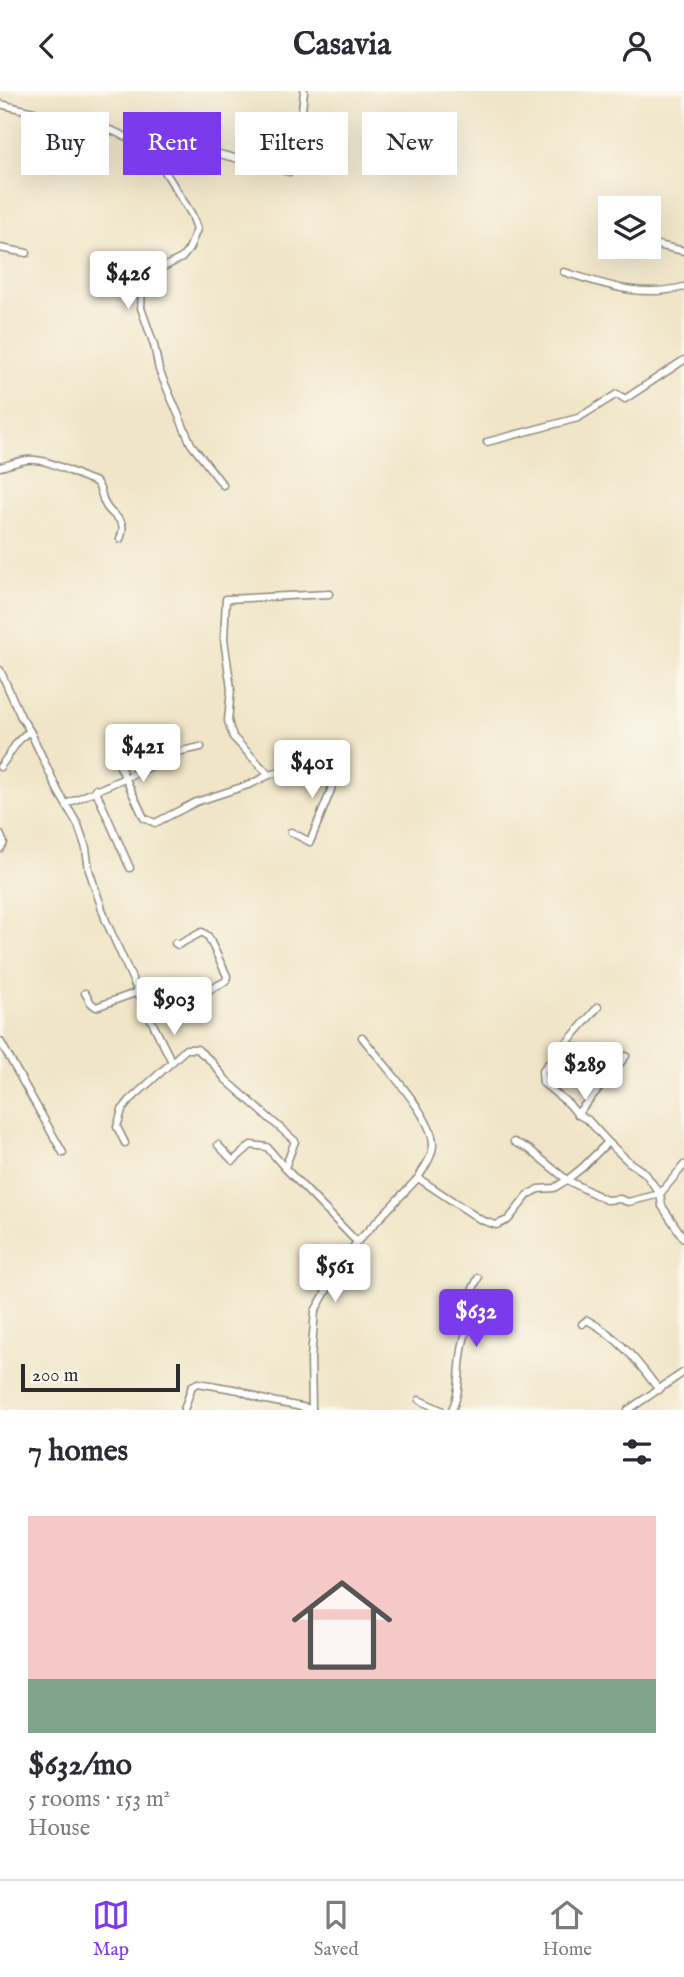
<!DOCTYPE html>
<html lang="en">
<head>
<meta charset="utf-8">
<style>
	:root { --surface:#fff; --page:#f2f2f3; --text:#2b2b33; --muted:#7c7c81; --line:#e1e1e2; --accent:#7c3aed }
	body { margin:0; font-family:"IM FELL English",serif; background:var(--page); color:var(--text); height:100vh; display:flex; flex-direction:column; font-size:26px; white-space:nowrap }
	* { box-sizing:border-box; margin:0 }
	p { font-size:23px; color:var(--muted) }
	.icon { flex:none; width:38px; height:38px; fill:none; stroke:currentColor; stroke-width:2; stroke-linecap:round; stroke-linejoin:round }
	.map { position:relative; height:1319px; overflow:hidden }
	.details { display:flex; flex-direction:column; background:var(--surface); flex:1 }
	.details>* { flex:none }
	.top-card { position:absolute; left:21px; top:21px; width:642px; height:63px; display:flex; gap:14px }
	.controls { position:absolute; left:598px; top:105px; display:grid; gap:14px }
	.controls a { display:grid; place-items:center; width:63px; height:63px; border-radius:0px; background:var(--surface); box-shadow:0 7px 28px #0002; font-size:35px }
	.scale { position:absolute; left:21px; bottom:18px; width:159px; box-sizing:border-box; padding-left:7px; border:4px solid #2b2b2b; border-top:0; font-size:19px; line-height:24px; white-space:nowrap; color:#2b2b2b; -webkit-text-stroke:5px #fbf7ec; paint-order:stroke }
	.price { position:absolute; translate:-50% -60px; padding:0 16px; border-radius:7px; background:#fff; color:#222; font-size:23px; line-height:46px; filter:drop-shadow(0 2px 4px #0008) }
	.price::after { content:''; position:absolute; left:50%; top:42px; width:21px; height:16px; margin-left:-10px; background:inherit; clip-path:polygon(0 0,100% 0,50% 100%) }
	.price.current { background:var(--accent); color:#fff }
	ul { padding:0; list-style:none }
	li { display:grid; align-content:center; gap:14px; height:371px; padding:0 28px }
	li span { display:grid; place-items:center; height:217px; border-radius:0px; color:#555 }
	li>.icon { margin-inline-start:auto }
	span .icon { width:126px; height:126px; fill:#fffc; stroke-width:1 }
	li b { font-size:30px }
	h2 { display:flex; justify-content:space-between; align-items:center; height:84px; padding:0 28px; font-size:30px }
	.pill { padding:0 24px; border-radius:0px; background:var(--surface); box-shadow:0 7px 28px #0002; font-size:24px; line-height:63px }
	.pill.current { background:var(--accent); color:#fff }
	header { display:flex; justify-content:space-between; align-items:center; height:91px; padding:0 28px; background:var(--surface); font-size:32px; font-weight:800 }
	.tab-bar { display:flex; justify-content:space-around; align-items:center; height:98px; border-top:2px solid var(--line); background:var(--surface); font-size:19px; color:var(--muted) }
	.tab-bar a { display:grid; justify-items:center; gap:4px }
	.tab-bar .current { color:var(--accent) }
	.map>svg:first-child { display:block }
</style>
</head>
<body>
<header><svg class="icon" aria-label="back" viewBox="0 0 24 24"><path d="M15 5l-7 7 7 7"/></svg>Casavia<svg class="icon" aria-label="person" viewBox="0 0 24 24"><circle cx="12" cy="8" r="4"/><path d="M4 21q1-7 8-7t8 7"/></svg></header>
<div class="map">
<svg width="684" height="1319" viewBox="0 0 684 1319">
	<rect width="100%" height="100%" fill="#fbf7ec"/>
	<filter id="ink" filterUnits="userSpaceOnUse"><feTurbulence type="fractalNoise" baseFrequency=".0143" numOctaves="2"/><feDisplacementMap in="SourceGraphic" scale="14" xChannelSelector="R" yChannelSelector="G"/><feConvolveMatrix kernelMatrix="1 2 1 2 8 2 1 2 1" color-interpolation-filters="sRGB"/></filter>
	<filter id="wash" filterUnits="userSpaceOnUse"><feTurbulence type="fractalNoise" baseFrequency=".00686" numOctaves="4" result="noise"/><feDisplacementMap in="SourceGraphic" scale="28" xChannelSelector="R" yChannelSelector="G"/><feGaussianBlur stdDeviation="1.57" result="paint"/><feColorMatrix in="noise" values="0 0 0 0 0 0 0 0 0 0 0 0 0 0 0 0 0 1.4 0 .05"/><feComposite in="paint" operator="in"/></filter>
	<g filter="url(#wash)">
		<rect width="100%" height="100%" fill="#f0e5c8"/>
	</g>
	<g filter="url(#ink)">
		<g fill="none" stroke-linecap="round" stroke-linejoin="round">
			<g stroke="#8e887a" stroke-width="9">
				<g id="minor">
					<path d="M0 13 113 40 137 51 156 68 164 79 192 124 197 138 189 158 182 167 151 182 142 198 141 217 154 254 159 279 191 353 223 394"/>
					<path d="M139 51 200 58 289 81 296 78 304 0"/>
					<path d="M649 152 684 160"/>
					<path d="M0 157 27 162"/>
					<path d="M564 181C607 194 639 207 684 196"/>
					<path d="M487 351 578 327 617 303 625 308 684 269"/>
					<path d="M0 376C9 374 18 370 27 369 50 367 74 384 96 391 102 398 101 405 105 413 112 428 129 426 120 448"/>
					<path d="M0 579 21 626 30 640"/>
					<path d="M153 650 126 662 117 669 144 727 155 732 196 711 251 693 269 684 298 676 334 682V679L344 678"/>
					<path d="M0 676C10 664 16 648 30 640L58 700 78 734 86 757 89 779 106 830 149 925 172 971 186 958H197L211 970 226 989 295 1050 285 1077 357 1151"/>
					<path d="M269 684 233 646 228 630 231 598 224 548 226 508 329 503"/>
					<path d="M95 698 130 777"/>
					<path d="M66 713 154 674 177 661 201 656"/>
					<path d="M291 741 310 751 331 699 334 682"/>
					<path d="M0 743 4 752 0 758"/>
					<path d="M175 852 178 854 202 841 208 845 227 885 226 890 201 903"/>
					<path d="M85 902 91 912 96 916 138 901"/>
					<path d="M598 916 542 980 543 992 569 1013 577 1023 588 1029 608 1051"/>
					<path d="M362 946C380 970 433 1025 433 1053 433 1065 424 1077 418 1087"/>
					<path d="M0 950 63 1062"/>
					<path d="M577 1023 626 965"/>
					<path d="M125 1052 117 1036 122 1019 130 1009 172 971"/>
					<path d="M218 1054 233 1070 251 1054 267 1056 285 1077"/>
					<path d="M684 1074 660 1103 662 1115 684 1148"/>
					<path d="M582 1233 587 1229C619 1246 638 1271 659 1299"/>
					<path d="M419 1309 441 1319"/>
					<path d="M184 1319 192 1295 198 1292 239 1299 261 1308 312 1318"/>
					<path d="M312 1319 311 1267 315 1220 344 1169 357 1151 418 1087 481 1129 496 1134 508 1129 528 1104 538 1098 554 1097 567 1089 606 1109 620 1108 628 1111 660 1103 645 1082 629 1071 608 1051 583 1076 567 1089 529 1058 514 1051"/>
					<path d="M452 1319C461 1299 458 1281 462 1259 463 1248 468 1238 470 1227L466 1222 471 1202 478 1187"/>
					<path d="M628 1319 684 1281"/>
				</g>
			</g>
			<use href="#minor" stroke="#fff" stroke-width="6"/>
		</g>
	</g>
</svg>
<div class="controls">
<a><svg class="icon" aria-label="layers" viewBox="0 0 24 24"><path d="M12 4l9 5-9 5-9-5zM3 14l9 5 9-5"/></svg></a>
</div>
<div class="scale">200 m</div>
<b class="price" style="left:128px;top:220px">$426</b>
<b class="price" style="left:143px;top:693px">$421</b>
<b class="price" style="left:312px;top:709px">$401</b>
<b class="price" style="left:174px;top:946px">$903</b>
<b class="price" style="left:585px;top:1011px">$289</b>
<b class="price" style="left:335px;top:1213px">$561</b>
<b class="price current" style="left:476px;top:1258px">$632</b>
<div class="top-card">
<a class="pill">Buy</a>
<a class="pill current">Rent</a>
<a class="pill">Filters</a>
<a class="pill">New</a>
</div>
</div>
<section class="details">
<h2>7 homes<svg class="icon" aria-label="filters" viewBox="0 0 24 24"><path d="M4 7h16M4 17h16"/><circle cx="9" cy="7" r="2"/><circle cx="15" cy="17" r="2"/></svg></h2>
<ul>
<li><span style="background:linear-gradient(#f6c9c9 75%,#7fa58c 0)"><svg class="icon" aria-label="home" viewBox="0 0 24 24"><path d="M3 11l9-7 9 7M6 9v11h12V9"/></svg></span><div><b>$632/mo</b><p>5 rooms · 153 m²</p><p>House</p></div></li>
</ul>
</section>
<nav class="tab-bar">
<a class="current"><svg class="icon" aria-label="map" viewBox="0 0 24 24"><path d="M3 6l6-2 6 2 6-2v14l-6 2-6-2-6 2zM9 4v14M15 6v14"/></svg>Map</a>
<a><svg class="icon" aria-label="saved" viewBox="0 0 24 24"><path d="M7 4h10v16l-5-4-5 4z"/></svg>Saved</a>
<a><svg class="icon" aria-label="home" viewBox="0 0 24 24"><path d="M3 11l9-7 9 7M6 9v11h12V9"/></svg>Home</a>
</nav>
</body>
</html>
